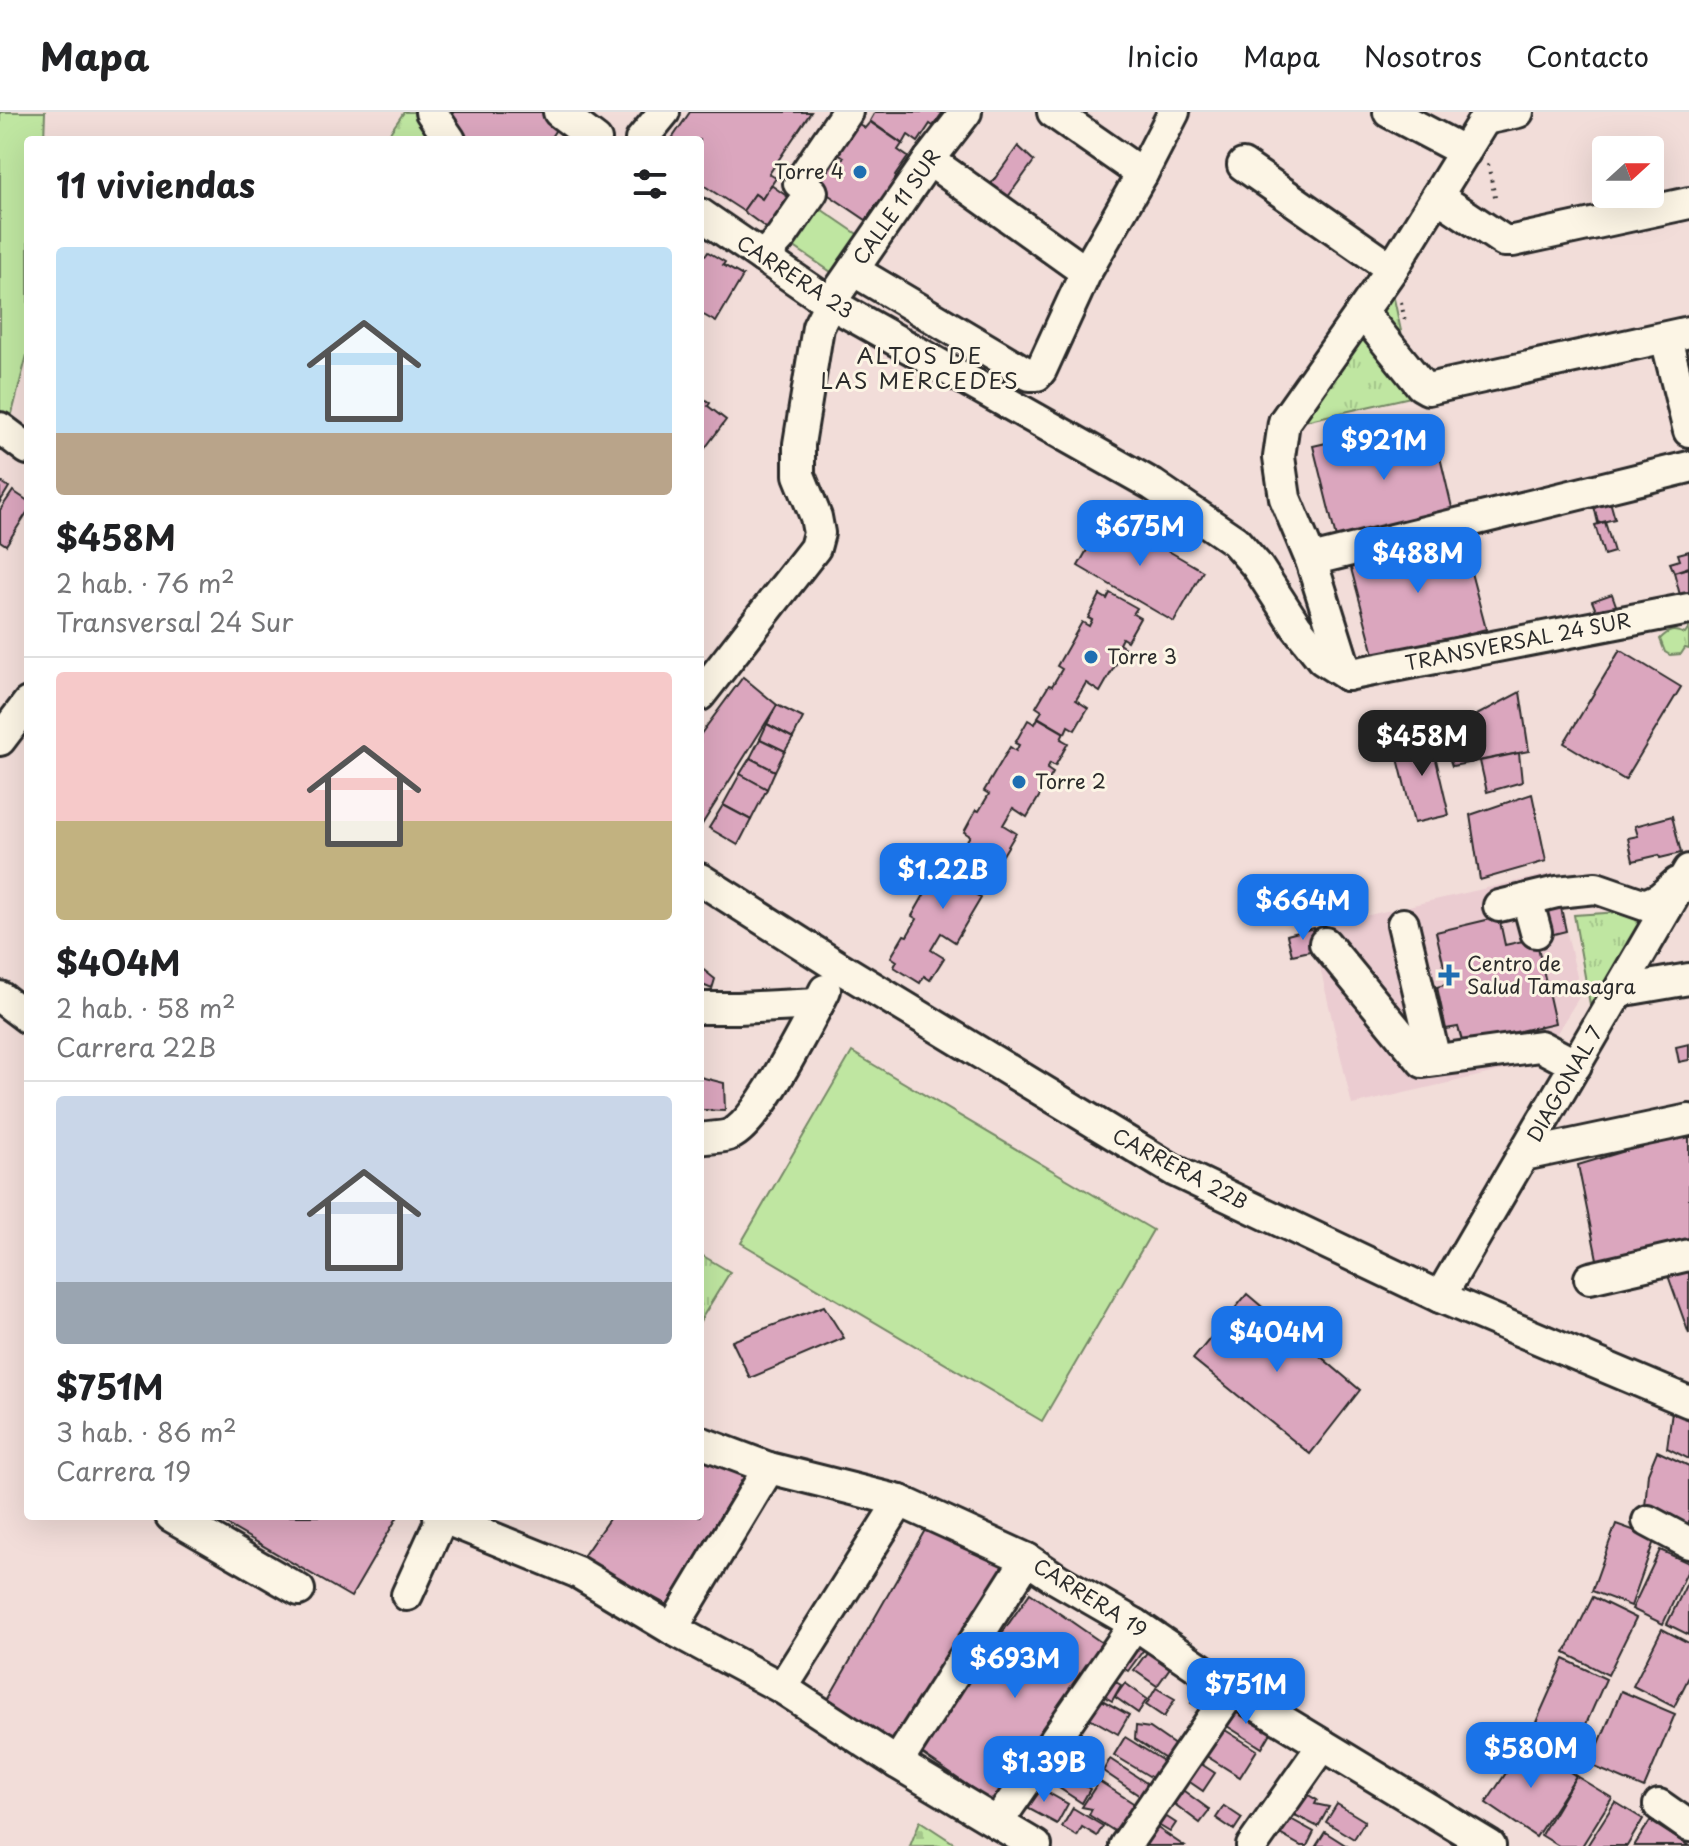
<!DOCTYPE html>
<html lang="es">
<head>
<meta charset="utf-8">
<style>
	:root { --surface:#fff; --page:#f6f6f6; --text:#202124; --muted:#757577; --line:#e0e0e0; --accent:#1a73e8 }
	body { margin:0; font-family:"Playpen Sans",sans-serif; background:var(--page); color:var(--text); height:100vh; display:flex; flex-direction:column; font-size:30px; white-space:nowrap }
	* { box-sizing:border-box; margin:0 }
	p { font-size:26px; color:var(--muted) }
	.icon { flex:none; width:44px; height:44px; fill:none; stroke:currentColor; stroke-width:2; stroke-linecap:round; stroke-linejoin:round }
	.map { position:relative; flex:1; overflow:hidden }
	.side { position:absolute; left:24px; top:24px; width:680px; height:1384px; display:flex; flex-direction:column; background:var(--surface); border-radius:8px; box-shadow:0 8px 32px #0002 }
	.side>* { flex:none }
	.needle { width:52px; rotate:69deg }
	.fabs { position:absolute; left:1592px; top:24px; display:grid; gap:16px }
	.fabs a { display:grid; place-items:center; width:72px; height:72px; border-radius:8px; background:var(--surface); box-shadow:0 8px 32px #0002; font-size:40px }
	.price { position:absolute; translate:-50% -68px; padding:0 18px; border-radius:16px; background:var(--accent); color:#fff; font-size:26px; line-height:52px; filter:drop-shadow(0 2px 4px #0008) }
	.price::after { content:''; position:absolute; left:50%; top:48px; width:24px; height:18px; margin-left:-12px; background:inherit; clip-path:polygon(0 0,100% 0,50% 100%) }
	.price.selected { background:#222; color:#fff }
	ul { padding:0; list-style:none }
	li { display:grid; align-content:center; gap:16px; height:424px; padding:0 32px }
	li+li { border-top:2px solid var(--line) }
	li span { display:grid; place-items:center; height:248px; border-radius:8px; color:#555 }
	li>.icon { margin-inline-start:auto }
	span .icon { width:144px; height:144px; fill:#fffc; stroke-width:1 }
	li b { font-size:34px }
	h2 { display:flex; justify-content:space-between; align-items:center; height:96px; padding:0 32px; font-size:34px }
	header { display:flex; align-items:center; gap:48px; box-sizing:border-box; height:112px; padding:0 40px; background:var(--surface); border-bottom:2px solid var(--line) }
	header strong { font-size:38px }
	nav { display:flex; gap:44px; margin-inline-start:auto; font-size:28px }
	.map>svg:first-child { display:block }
</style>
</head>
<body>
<header>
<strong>Mapa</strong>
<nav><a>Inicio</a><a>Mapa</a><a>Nosotros</a><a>Contacto</a></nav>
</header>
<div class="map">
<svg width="1689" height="1734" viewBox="0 0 1689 1734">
	<defs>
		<pattern id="grass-tufts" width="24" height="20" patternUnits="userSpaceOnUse" patternTransform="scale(2)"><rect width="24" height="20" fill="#bfe6a1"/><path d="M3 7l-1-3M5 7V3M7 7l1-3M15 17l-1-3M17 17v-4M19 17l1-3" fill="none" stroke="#a4c58b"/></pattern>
		<pattern id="cemetery-stones" width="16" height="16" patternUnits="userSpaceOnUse" patternTransform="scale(2)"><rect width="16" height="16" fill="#bfe6a1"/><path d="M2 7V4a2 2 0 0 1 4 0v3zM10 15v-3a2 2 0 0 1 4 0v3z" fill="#a4c58b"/></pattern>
	</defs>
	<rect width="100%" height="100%" fill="#f2ddd9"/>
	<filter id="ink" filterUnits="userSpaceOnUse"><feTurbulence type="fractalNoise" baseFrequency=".0125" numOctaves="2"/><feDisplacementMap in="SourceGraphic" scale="16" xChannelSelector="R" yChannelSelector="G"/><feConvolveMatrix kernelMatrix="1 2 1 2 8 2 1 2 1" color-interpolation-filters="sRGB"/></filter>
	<g filter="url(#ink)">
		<path fill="#ebccd1" d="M1553 761 1581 882 1539 950 1352 993 1316 838 1291 843 1286 822Z"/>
		<g fill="url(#grass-tufts)" stroke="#758866" stroke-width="2">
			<path d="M404 0H427L446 28H385Z"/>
			<path d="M1390 168 1415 284 1296 311Z"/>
			<path d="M1689 516V537L1685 536 1681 542 1670 543 1665 540 1660 527C1669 518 1673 517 1685 522Z"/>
			<path d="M1652 798 1591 898 1574 803Z"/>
			<path d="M700 1142 730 1160 700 1209Z"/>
		</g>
		<path fill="url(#cemetery-stones)" stroke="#758866" stroke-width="2" d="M920 1709 958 1734H910Z"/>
		<g fill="#bfe6a1" stroke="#758866" stroke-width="2">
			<path d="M0 0H45L44 28H28V239L7 321 0 316Z"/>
			<path d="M809 89 866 128 840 166 784 128Z"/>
			<path d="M852 940 1153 1118 1042 1309 741 1131Z"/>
		</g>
		<g fill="#dba6be" stroke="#2b2b2b" stroke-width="2">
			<path d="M449 0H549L559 13 549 28H468Z"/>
			<path d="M690 0H811L769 62 776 66 762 87 755 82 743 99 700 71V28H671Z"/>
			<path d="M875 0H943L933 14 930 12 918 30 908 23 903 32 870 9Z"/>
			<path d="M856 10 865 16 870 10 902 32 898 38 908 45 895 64 898 67 880 94 877 92 866 108 814 73 827 44 839 52 844 45 832 37Z"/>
			<path d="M1018 34 1034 49 1005 89 986 79Z"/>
			<path d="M771 73 798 92 777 124 743 99 755 82 762 87Z"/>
			<path d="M700 140 706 143 708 140 725 150 723 153 743 164 716 210 700 201Z"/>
			<path d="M700 284 710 291 708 294 726 308 700 343Z"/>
			<path d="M1431 307 1454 404 1338 434 1313 334Z"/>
			<path d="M0 369 9 375 0 390Z"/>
			<path d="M13 379 28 389V399L6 433 0 429V398Z"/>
			<path d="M1610 389 1615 407 1598 411 1594 394Z"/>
			<path d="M1108 397 1120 404 1117 409 1203 459 1174 510 1078 454 1104 408 1102 407Z"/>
			<path d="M1605 410 1614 440 1604 443 1595 413Z"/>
			<path d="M1460 419 1486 517 1375 546 1349 449Z"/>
			<path d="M1689 439V455L1674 460 1670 451 1680 448 1678 442Z"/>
			<path d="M1689 456V484L1681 487 1674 460Z"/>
			<path d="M1110 481 1137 496 1133 502 1140 506 1127 529 1122 526 1119 532 1125 536 1100 580 1086 571 1076 588 1088 596 1075 618 1068 614 1065 621 1038 605 1042 599 1036 595 1049 573 1052 574 1062 557 1057 554 1082 510 1089 514 1092 508 1088 506 1100 483 1107 487Z"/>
			<path d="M1612 482 1618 499 1599 506 1592 489Z"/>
			<path d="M1620 538 1681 575 1625 668 1564 631Z"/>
			<path d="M743 565 777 593 701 714 700 623Z"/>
			<path d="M1520 580 1529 639 1452 654 1441 622Z"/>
			<path d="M777 593 803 606 793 626 767 612Z"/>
			<path d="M1038 606 1064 621 1061 627 1068 631 1055 654 1050 651 1047 657 1053 661 1027 705 1013 696 1003 713 1016 721 1003 743 996 739 992 746 966 730 970 724 964 720 976 698 979 699 989 682 984 679 1010 635 1016 639 1019 633 1015 631 1028 608 1035 612Z"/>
			<path d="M767 612 793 626 785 639 760 627Z"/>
			<path d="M1430 622 1449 703 1414 711 1394 630Z"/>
			<path d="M760 627 785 639 775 659 750 646Z"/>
			<path d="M1519 641 1522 670 1487 680 1480 649Z"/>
			<path d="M750 646 775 659 767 677 740 662Z"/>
			<path d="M740 662 767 677 751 708 723 693Z"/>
			<path d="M1532 682 1546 749 1480 768 1470 703Z"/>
			<path d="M723 693 751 708 738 733 709 716Z"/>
			<path d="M1672 704 1681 741 1660 746 1659 743 1633 749 1628 726 1638 724 1635 714Z"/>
			<path d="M966 731 992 746 988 752 995 756 982 779 978 776 975 782 981 786 955 830 941 821 931 838 944 846 930 868 924 864 920 871 894 855 897 849 891 845 904 823 907 824 917 807 912 804 937 760 944 764 947 758 943 756 956 733 962 737Z"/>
			<path d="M1560 791 1566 819 1546 824 1540 795Z"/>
			<path d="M1499 805 1505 833 1536 826 1555 911 1463 932 1458 915 1446 917 1437 875 1448 872 1436 820Z"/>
			<path d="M1314 816 1319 837 1292 843 1287 823Z"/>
			<path d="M700 855 715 867 712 877 700 872Z"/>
			<path d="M1689 932V948L1679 950 1676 935Z"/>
			<path d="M700 965 724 971 725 999 700 998Z"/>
			<path d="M1689 1020V1138L1599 1157 1578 1053Z"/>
			<path d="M1689 1151V1222L1666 1158Z"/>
			<path d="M1247 1182 1360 1278 1310 1342 1193 1247Z"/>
			<path d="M824 1194 844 1226 750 1266 732 1229Z"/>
			<path d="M1672 1299 1689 1308V1347L1667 1336Z"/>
			<path d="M1657 1339 1689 1354V1415L1645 1395 1648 1361Z"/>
			<path d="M700 1345 747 1360 667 1493 582 1446 611 1404H700Z"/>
			<path d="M212 1404H398L351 1485Z"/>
			<path d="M1616 1412 1655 1426 1631 1494 1592 1479Z"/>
			<path d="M925 1418 1011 1455 898 1630 823 1596Z"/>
			<path d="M1660 1438 1689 1451V1456L1663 1512 1632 1497Z"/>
			<path d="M1689 1467V1523L1667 1512Z"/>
			<path d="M1030 1481 1111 1537 999 1695 919 1640Z"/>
			<path d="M1593 1485 1636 1506 1608 1563 1565 1541Z"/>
			<path d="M1662 1517 1689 1531V1565L1674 1595 1633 1574Z"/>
			<path d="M1131 1526 1145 1536 1128 1559 1114 1550Z"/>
			<path d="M1148 1539 1174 1550 1157 1574 1134 1558Z"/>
			<path d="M1564 1547 1606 1567 1571 1646 1529 1626Z"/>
			<path d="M1102 1562 1121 1573 1112 1589 1093 1578Z"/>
			<path d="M1195 1568 1221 1577 1206 1600 1191 1591 1198 1579 1191 1574Z"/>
			<path d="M1125 1571 1147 1587 1138 1601 1115 1585Z"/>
			<path d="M1156 1576 1175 1587 1164 1605 1146 1593Z"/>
			<path d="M1621 1579 1675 1602 1644 1676 1590 1653Z"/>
			<path d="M1091 1582 1129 1603 1118 1622 1081 1601Z"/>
			<path d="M1229 1593 1272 1619 1262 1636 1219 1609Z"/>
			<path d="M1217 1613 1257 1638 1240 1665 1200 1640Z"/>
			<path d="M1136 1614 1150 1616 1182 1638 1173 1652 1135 1627Z"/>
			<path d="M1125 1625 1165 1650 1154 1667 1114 1643Z"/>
			<path d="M1068 1627 1081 1632 1091 1627 1093 1631 1077 1652 1061 1645Z"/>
			<path d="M1526 1631 1576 1664 1536 1725 1486 1691Z"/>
			<path d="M1192 1646 1215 1661 1203 1679 1181 1664Z"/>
			<path d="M1110 1647 1151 1674 1143 1686 1103 1659Z"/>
			<path d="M1062 1659 1090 1677 1082 1691 1053 1672Z"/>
			<path d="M1576 1664 1612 1686 1582 1734H1559L1541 1723Z"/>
			<path d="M1099 1669 1141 1696 1124 1725 1089 1703 1092 1697 1082 1695Z"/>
			<path d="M1031 1671 1068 1692 1057 1712 1020 1692Z"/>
			<path d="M1173 1671 1210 1698 1200 1711 1173 1691 1165 1702 1156 1695Z"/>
			<path d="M1303 1680 1317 1688 1315 1692 1329 1695 1318 1715 1291 1701Z"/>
			<path d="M1615 1690 1643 1707 1627 1734H1587Z"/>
			<path d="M1337 1692 1365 1709 1354 1727 1326 1710Z"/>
			<path d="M1224 1694 1242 1706 1234 1718 1216 1706Z"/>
			<path d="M1073 1696 1103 1714 1097 1724 1082 1715 1077 1724 1062 1715Z"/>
			<path d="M1156 1698 1176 1711 1170 1720 1150 1708Z"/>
			<path d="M1287 1705 1314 1720 1307 1734H1301L1278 1721Z"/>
			<path d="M1650 1709 1689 1734H1634Z"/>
			<path d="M1150 1711 1184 1734H1135Z"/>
			<path d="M1325 1720 1347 1734H1316Z"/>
		</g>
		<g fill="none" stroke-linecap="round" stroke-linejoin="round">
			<g stroke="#2b2b2b" stroke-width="36">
				<g id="minor">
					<path d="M431 0 450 28"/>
					<path d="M559 0 596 28"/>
					<path d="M1053 0 1142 62"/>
					<path d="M1389 0 1465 40"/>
					<path d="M1485 7 1518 0"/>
					<path d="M641 28 664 0"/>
					<path d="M929 48 1086 160"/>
					<path d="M1243 53 1392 157"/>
					<path d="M1437 84 1504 129H1513L1689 91"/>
					<path d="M700 102 830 191 1153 373 1235 429 1257 454 1296 514 1322 547 1347 563"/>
					<path d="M763 145 781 125 812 80 799 71 847 0"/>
					<path d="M853 158 1030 263H1037L1041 258 1086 160 1142 62 1174 0"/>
					<path d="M1362 200 1421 273 1428 277 1689 220"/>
					<path d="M1666 226 1689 319"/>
					<path d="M0 316 28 337"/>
					<path d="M1311 448 1689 355"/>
					<path d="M1347 563 1311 448 1285 386 1279 345 1284 310 1392 157 1489 0"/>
					<path d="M1347 563 1689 497"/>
					<path d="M700 583 815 436 819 421 816 405 799 363V332L818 215 830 191 929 48 966 0"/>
					<path d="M0 628 28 591"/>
					<path d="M700 767 837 854 1175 1059 1440 1185 1689 1290"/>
					<path d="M1527 787 1536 820"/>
					<path d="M1499 794 1557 780 1596 776 1645 793 1660 786 1677 771"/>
					<path d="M1403 812 1435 948"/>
					<path d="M1325 831 1423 950 1540 934 1576 953"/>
					<path d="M1619 879 1689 867"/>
					<path d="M0 885 28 906"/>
					<path d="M700 896H738L818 892 825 878"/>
					<path d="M700 1027C709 1025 723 1026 731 1022 758 1010 802 921 818 892"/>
					<path d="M1524 1043 1689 1008"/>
					<path d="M1590 1166 1689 1143"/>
					<path d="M1440 1185 1689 758"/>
					<path d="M700 1330 769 1356 900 1389 1027 1447 1057 1467 1135 1512 1232 1578 1490 1734"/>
					<path d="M171 1404 299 1478"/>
					<path d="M439 1404 577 1460 672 1517 782 1576 897 1651 1036 1734"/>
					<path d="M1648 1409 1689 1431"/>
					<path d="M407 1483 442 1406"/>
					<path d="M672 1517 769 1356"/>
					<path d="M782 1576 900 1389"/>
					<path d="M897 1651 1027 1447"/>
					<path d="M1659 1693 1689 1714"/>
					<path d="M997 1711 1135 1512"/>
					<path d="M1125 1734 1232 1578"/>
					<path d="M1252 1734 1323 1633"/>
				</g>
			</g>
			<g stroke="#2b2b2b" stroke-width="4" stroke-dasharray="2 6" stroke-linecap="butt">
				<path d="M1488 52 1496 90"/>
				<path d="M1401 190 1405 209"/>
			</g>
			<use href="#minor" stroke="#fcf5e5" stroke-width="30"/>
		</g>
	</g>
	<g fill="#1f6fb2" stroke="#fcf5e5" stroke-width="3">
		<circle cx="860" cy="60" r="8"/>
		<circle cx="1091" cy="545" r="8"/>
		<circle cx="1019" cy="670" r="8"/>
		<path d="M1445 851h8v8h8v8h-8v8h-8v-8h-8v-8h8z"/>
	</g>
	<g text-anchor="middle" stroke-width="6" stroke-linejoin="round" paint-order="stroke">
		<g font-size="20" fill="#2b2b2b" stroke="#fcf5e5" text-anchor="start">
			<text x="844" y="67" text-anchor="end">Torre 4</text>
			<text x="1107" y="552">Torre 3</text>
			<text x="1035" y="677">Torre 2</text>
			<text x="1467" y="859">Centro de<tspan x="1467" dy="23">Salud Tamasagra</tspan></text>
		</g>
		<g font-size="20" fill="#2b2b2b" stroke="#fcf5e5">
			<text transform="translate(897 95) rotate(-55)" y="7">CALLE 11 SUR</text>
			<text transform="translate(795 165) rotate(33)" y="7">CARRERA 23</text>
			<text transform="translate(1518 530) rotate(-11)" y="7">TRANSVERSAL 24 SUR</text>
			<text transform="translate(1565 972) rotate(-60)" y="7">DIAGONAL 7</text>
			<text transform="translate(1180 1057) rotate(28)" y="7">CARRERA 22B</text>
			<text transform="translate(1090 1486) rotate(32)" y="7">CARRERA 19</text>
		</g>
		<g font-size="22" letter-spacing="2" fill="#2b2b2b" stroke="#fcf5e5">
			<text x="920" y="252">ALTOS DE<tspan x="920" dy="25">LAS MERCEDES</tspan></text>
		</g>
	</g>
</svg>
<div class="fabs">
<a><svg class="needle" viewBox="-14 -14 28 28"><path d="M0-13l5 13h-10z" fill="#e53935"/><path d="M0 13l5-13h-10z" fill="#757577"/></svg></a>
</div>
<b class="price" style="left:1384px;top:370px">$921M</b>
<b class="price" style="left:1140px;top:456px">$675M</b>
<b class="price" style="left:1418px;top:483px">$488M</b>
<b class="price selected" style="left:1422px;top:666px">$458M</b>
<b class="price" style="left:943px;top:799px">$1.22B</b>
<b class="price" style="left:1303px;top:830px">$664M</b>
<b class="price" style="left:1277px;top:1262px">$404M</b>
<b class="price" style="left:1015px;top:1588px">$693M</b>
<b class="price" style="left:1246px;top:1614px">$751M</b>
<b class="price" style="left:1531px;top:1678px">$580M</b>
<b class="price" style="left:1044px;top:1692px">$1.39B</b>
<section class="side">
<h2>11 viviendas<svg class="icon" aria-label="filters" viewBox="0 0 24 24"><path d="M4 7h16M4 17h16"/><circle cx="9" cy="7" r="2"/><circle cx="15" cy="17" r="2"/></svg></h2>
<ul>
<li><span style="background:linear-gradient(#bfe0f5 75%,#b9a48a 0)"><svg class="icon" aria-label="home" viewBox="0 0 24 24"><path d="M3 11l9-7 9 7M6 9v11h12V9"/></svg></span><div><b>$458M</b><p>2 hab. · 76 m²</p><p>Transversal 24 Sur</p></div></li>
<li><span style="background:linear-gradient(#f6c9c9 60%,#c2b280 0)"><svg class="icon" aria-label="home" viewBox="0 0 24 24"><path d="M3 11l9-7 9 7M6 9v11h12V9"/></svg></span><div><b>$404M</b><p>2 hab. · 58 m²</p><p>Carrera 22B</p></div></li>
<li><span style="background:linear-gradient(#c9d6e8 75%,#9aa5b1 0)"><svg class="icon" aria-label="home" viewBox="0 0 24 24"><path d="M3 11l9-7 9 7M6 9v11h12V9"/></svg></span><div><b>$751M</b><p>3 hab. · 86 m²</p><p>Carrera 19</p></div></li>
</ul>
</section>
</div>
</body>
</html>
